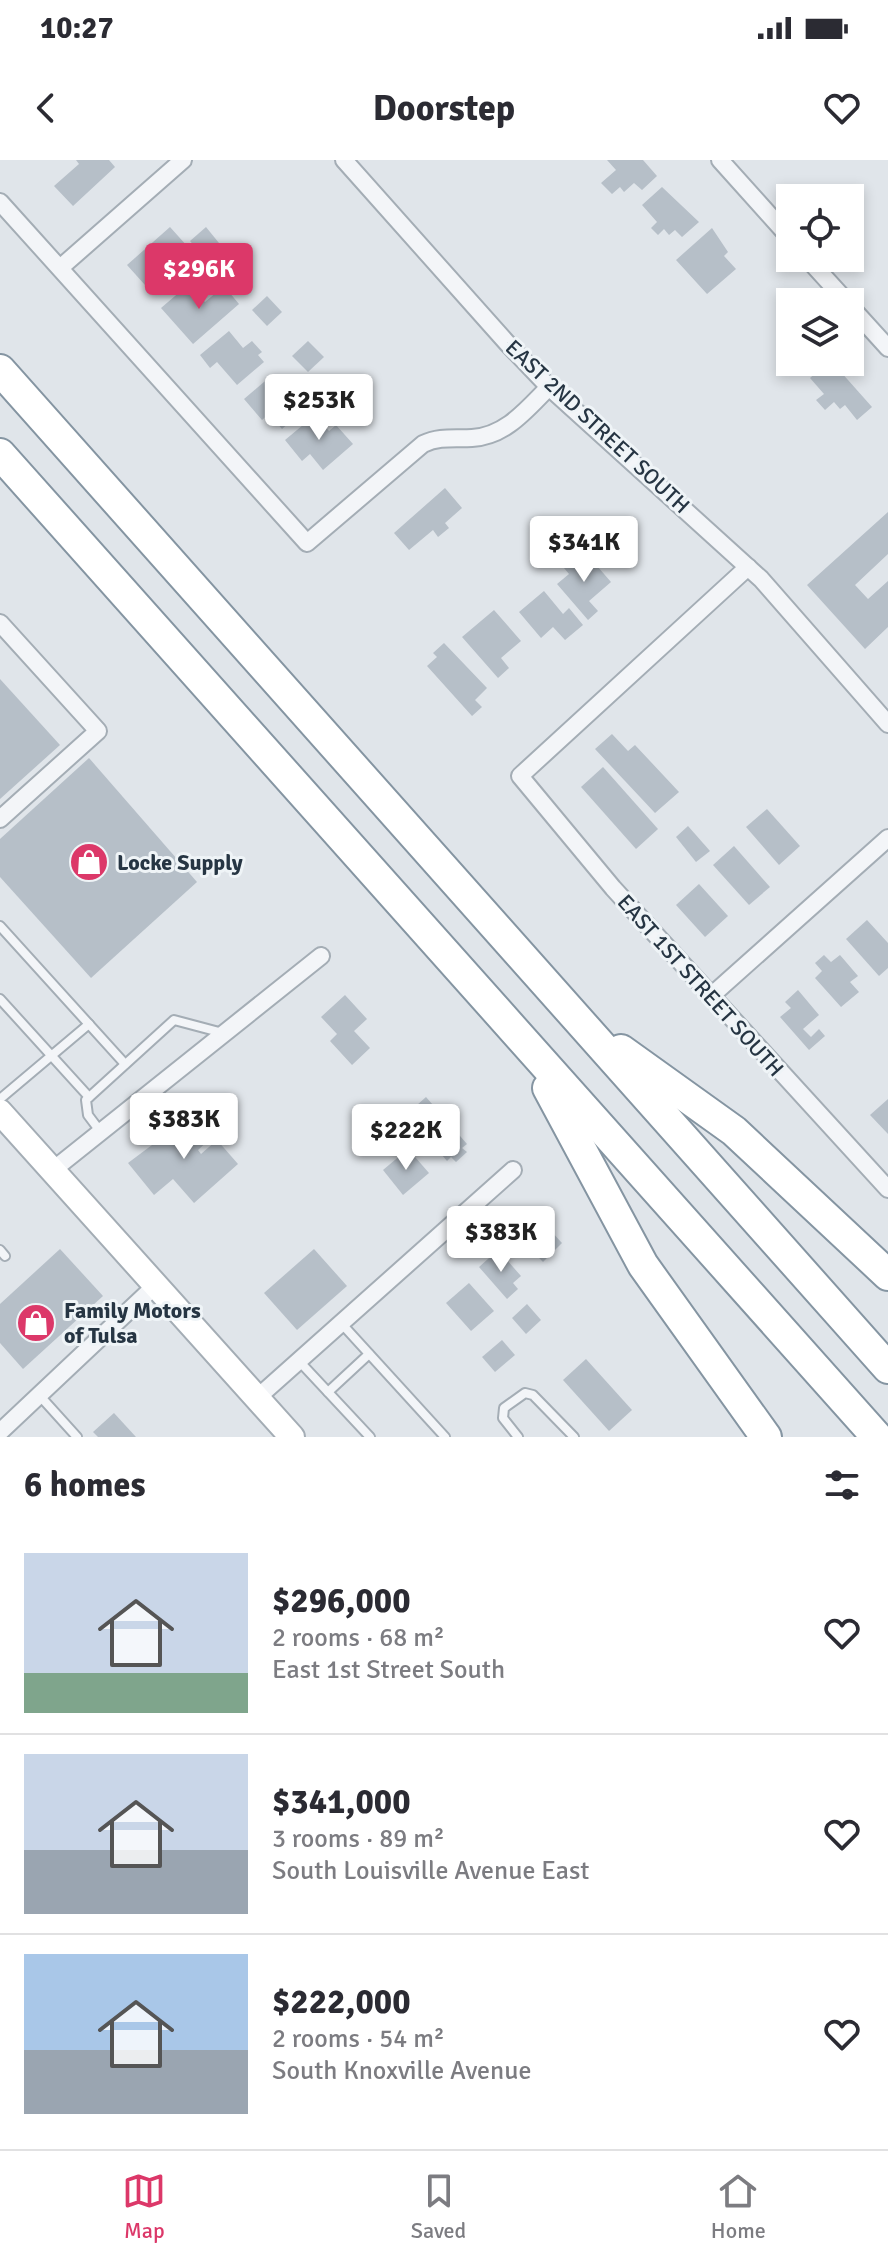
<!DOCTYPE html>
<html lang="en">
<head>
<meta charset="utf-8">
<style>
	:root { --surface:#fff; --page:#f7f7f7; --text:#2b2b33; --muted:#7c7c81; --line:#e1e1e2; --accent:#dc3869 }
	body { margin:0; font-family:Signika,sans-serif; background:var(--page); color:var(--text); height:100vh; display:flex; flex-direction:column; font-size:30px; white-space:nowrap }
	* { box-sizing:border-box; margin:0 }
	p { font-size:26px; color:var(--muted) }
	.icon { flex:none; width:44px; height:44px; fill:none; stroke:currentColor; stroke-width:2; stroke-linecap:round; stroke-linejoin:round }
	.map { position:relative; height:1277px; overflow:hidden }
	.panel { display:flex; flex-direction:column; background:var(--surface); flex:1 }
	.panel>* { flex:none }
	.buttons { position:absolute; left:776px; top:24px; display:grid; gap:16px }
	.buttons a { display:grid; place-items:center; width:88px; height:88px; border-radius:0px; background:var(--surface); box-shadow:0 4px 12px #0003; font-size:40px }
	.price { position:absolute; translate:-50% -68px; padding:0 18px; border-radius:8px; background:#fff; color:#222; font-size:26px; line-height:52px; filter:drop-shadow(0 2px 4px #0008) }
	.price::after { content:''; position:absolute; left:50%; top:48px; width:24px; height:18px; margin-left:-12px; background:inherit; clip-path:polygon(0 0,100% 0,50% 100%) }
	.price.on { background:var(--accent); color:#fff }
	ul { padding:0; list-style:none }
	li { display:flex; align-items:center; gap:24px; height:200px; padding:0 24px }
	li+li { border-top:2px solid var(--line) }
	li span { display:grid; place-items:center; flex:none; width:224px; height:160px; border-radius:0px; color:#555 }
	li>.icon { margin-inline-start:auto }
	span .icon { width:96px; height:96px; fill:#fffc; stroke-width:1 }
	li b { font-size:34px }
	h2 { display:flex; justify-content:space-between; align-items:center; height:96px; padding:0 24px; font-size:34px }
	.status { display:flex; justify-content:space-between; align-items:center; height:56px; padding:0 40px; background:var(--surface); direction:ltr }
	.status svg { height:22px; fill:currentColor }
	header { display:flex; justify-content:space-between; align-items:center; height:104px; padding:0 24px; background:var(--surface); font-size:36px; font-weight:700 }
	.tabs { display:flex; justify-content:space-around; align-items:center; height:112px; border-top:2px solid var(--line); background:var(--surface); font-size:22px; color:var(--muted) }
	.tabs a { display:grid; justify-items:center; gap:4px }
	.tabs .on { color:var(--accent) }
	.map>svg:first-child { display:block }
</style>
</head>
<body>
<div class="status"><b>10:27</b><svg viewBox="0 0 49 12"><path d="M0 12V9h3v3zM5 12V6h3v6zM10 12V3h3v9zM15 12V0h3v12zM26 1h20v11H26zM47 4h2v5h-2z"/></svg></div>
<header><svg class="icon" aria-label="back" viewBox="0 0 24 24"><path d="M15 5l-7 7 7 7"/></svg>Doorstep<svg class="icon" aria-label="heart" viewBox="0 0 24 24"><path d="M12 20l-8-8c-3-5 5-10 8-4 3-6 11-1 8 4z"/></svg></header>
<div class="map">
<svg width="888" height="1277" viewBox="0 0 888 1277">
	<rect width="100%" height="100%" fill="#e0e5ea"/>
	<g fill="#b6bfc8">
		<path d="M76 0H109L115 7 73 46 54 26 79 4Z"/>
		<path d="M607 0H643L657 16 642 30 634 23 624 32 620 27 612 34 601 23 616 10Z"/>
		<path d="M662 27 699 62 682 77 675 70 669 75 664 69 658 75 651 68 657 62 642 45Z"/>
		<path d="M170 67 196 96 176 114 168 104 145 125 127 105Z"/>
		<path d="M206 67 219 83 204 97 190 81Z"/>
		<path d="M712 68 728 92 724 96 736 109 707 134 676 100Z"/>
		<path d="M226 90 240 107 226 120 211 104Z"/>
		<path d="M189 124 205 142 224 126 239 144 193 184 161 148Z"/>
		<path d="M267 136 282 152 267 166 252 150Z"/>
		<path d="M229 171 243 188 252 181 262 192 258 195 264 202 237 225 217 202 210 208 200 195Z"/>
		<path d="M308 181 324 197 308 212 292 196Z"/>
		<path d="M828 202H832L872 247 857 260 845 245 840 249 834 242 825 250 816 240 824 234 810 218Z"/>
		<path d="M271 216 286 232 299 221 310 232 301 240 307 247 282 269 269 254 262 260 244 239Z"/>
		<path d="M349 227 364 244 349 257 334 241Z"/>
		<path d="M315 255 329 271 336 265 353 284 323 310 310 294 302 301 285 280Z"/>
		<path d="M445 328 462 348 445 363 449 368 438 377 433 370 409 390 394 373Z"/>
		<path d="M888 352V394L855 425 868 439 888 421V467L865 489 807 425Z"/>
		<path d="M584 391 611 422 589 441 598 451 588 460 557 424 569 414 564 408Z"/>
		<path d="M544 431 563 454 569 448 583 465 565 480 553 467 541 478 519 452Z"/>
		<path d="M494 450 521 481 501 498 509 508 498 518 462 477Z"/>
		<path d="M444 483 487 528 475 540 482 547 472 556 427 506 437 497 433 493Z"/>
		<path d="M0 519 60 585 0 639Z"/>
		<path d="M612 574 628 591 635 585 679 632 655 653 595 589Z"/>
		<path d="M89 598 197 722 91 818 0 717V679Z"/>
		<path d="M603 607 658 669 636 689 581 627Z"/>
		<path d="M767 649 800 686 779 705 746 667Z"/>
		<path d="M688 666 710 691 696 702 676 677Z"/>
		<path d="M734 686 770 727 749 745 713 705Z"/>
		<path d="M699 724 728 756 705 777 676 745Z"/>
		<path d="M867 760 888 783V808L879 816 846 779Z"/>
		<path d="M824 795 831 802 840 795 858 816 850 822 859 832 841 847 815 818 822 811 815 803Z"/>
		<path d="M798 830 819 855 803 869 811 877 819 869 825 876 809 890 780 857 791 848 785 842Z"/>
		<path d="M345 835 367 859 354 871 370 888 352 905 330 881 337 874 321 857Z"/>
		<path d="M426 937 467 984 462 988 467 992 456 1002 451 997 447 1001 407 954Z"/>
		<path d="M888 939V974L870 955Z"/>
		<path d="M192 955 212 977 198 990 201 994 217 980 238 1004 194 1043 173 1019 154 1035 128 1003Z"/>
		<path d="M408 989 429 1013 403 1035 383 1010Z"/>
		<path d="M535 1054 562 1083 543 1102 515 1073Z"/>
		<path d="M60 1089 103 1136 23 1209 0 1183V1144Z"/>
		<path d="M314 1089 347 1126 297 1170 264 1133Z"/>
		<path d="M498 1090 521 1116 513 1123 518 1129 507 1139 479 1107Z"/>
		<path d="M469 1123 494 1151 471 1171 446 1143Z"/>
		<path d="M527 1144 541 1160 526 1174 512 1158Z"/>
		<path d="M502 1180 515 1195 495 1212 482 1197Z"/>
		<path d="M586 1199 632 1250 609 1271 563 1220Z"/>
		<path d="M114 1253 136 1277H98L93 1272Z"/>
	</g>
	<g fill="none" stroke-linecap="round" stroke-linejoin="round">
		<g stroke="#a4adb5" stroke-width="12">
			<g id="service">
				<path d="M0 766 125 904"/>
				<path d="M0 839 89 937"/>
				<path d="M0 939 89 864"/>
				<path d="M100 971 88 955 86 940 174 860 223 873"/>
				<path d="M0 1090 5 1096"/>
				<path d="M341 1163 445 1277"/>
				<path d="M299 1201 370 1277"/>
				<path d="M328 1232 369 1194"/>
				<path d="M40 1236 77 1277"/>
				<path d="M518 1277 503 1258 504 1248 525 1233 533 1235 574 1277"/>
			</g>
		</g>
		<g stroke="#a4adb5" stroke-width="20">
			<g id="minor">
				<path d="M344 0 507 183 549 227 761 419 888 564"/>
				<path d="M720 0 790 78"/>
				<path d="M0 42 307 383 423 284C440 276 454 279 472 278 506 276 527 249 549 227"/>
				<path d="M807 98 847 142"/>
				<path d="M60 108 183 0"/>
				<path d="M850 146 888 188"/>
				<path d="M748 407 520 616 613 728 888 1029"/>
				<path d="M0 463 98 571 0 659"/>
				<path d="M711 836 888 678"/>
				<path d="M53 1010 321 796"/>
				<path d="M257 1238 513 1010"/>
				<path d="M0 1272 156 1125"/>
			</g>
		</g>
		<g stroke="#a4adb5" stroke-width="28">
			<path id="secondary" d="M0 952 292 1277"/>
		</g>
		<g stroke="#8595a2" stroke-width="34">
			<g id="motorway">
				<path d="M0 210 888 1208"/>
				<path d="M0 294 877 1277"/>
				<path d="M621 890 734 971 888 1115"/>
				<path d="M548 928 643 1105 766 1277"/>
			</g>
		</g>
		<use href="#service" stroke="#f3f5f8" stroke-width="8"/>
		<use href="#minor" stroke="#f3f5f8" stroke-width="16"/>
		<use href="#secondary" stroke="#fff" stroke-width="24"/>
		<use href="#motorway" stroke="#fff" stroke-width="30"/>
	</g>
	<defs>
		<g id="shop-disc" transform="scale(2)"><circle r="9.5" fill="#dc3869" stroke="#eff4f7"/><path d="M-5-2.5h2.3a2.7 3.5 0 0 1 5.4 0H5L5.5 6h-11ZM-1.5-2.5h3a1.5 2.3 0 0 0-3 0Z" fill="#fff"/></g>
	</defs>
	<g fill-rule="evenodd">
		<use href="#shop-disc" x="89" y="702"/>
		<use href="#shop-disc" x="36" y="1163"/>
	</g>
	<g text-anchor="middle" stroke-width="6" stroke-linejoin="round" paint-order="stroke">
		<g font-size="22" fill="#263543" stroke="#eff4f7">
			<text transform="translate(598 266) rotate(43)" y="8">EAST 2ND STREET SOUTH</text>
			<text transform="translate(701 825) rotate(48)" y="8">EAST 1ST STREET SOUTH</text>
		</g>
		<g font-size="22" font-weight="bold" fill="#263543" stroke="#eff4f7" text-anchor="start">
			<text x="117" y="710">Locke Supply</text>
			<text x="64" y="1158">Family Motors<tspan x="64" dy="25">of Tulsa</tspan></text>
		</g>
	</g>
</svg>
<div class="buttons">
<a><svg class="icon" aria-label="locate" viewBox="0 0 24 24"><circle cx="12" cy="12" r="6"/><path d="M12 2v4M12 18v4M2 12h4M18 12h4"/></svg></a>
<a><svg class="icon" aria-label="layers" viewBox="0 0 24 24"><path d="M12 4l9 5-9 5-9-5zM3 14l9 5 9-5"/></svg></a>
</div>
<b class="price on" style="left:199px;top:151px">$296K</b>
<b class="price" style="left:319px;top:282px">$253K</b>
<b class="price" style="left:584px;top:424px">$341K</b>
<b class="price" style="left:184px;top:1001px">$383K</b>
<b class="price" style="left:406px;top:1012px">$222K</b>
<b class="price" style="left:501px;top:1114px">$383K</b>
</div>
<section class="panel">
<h2>6 homes<svg class="icon" aria-label="filters" viewBox="0 0 24 24"><path d="M4 7h16M4 17h16"/><circle cx="9" cy="7" r="2"/><circle cx="15" cy="17" r="2"/></svg></h2>
<ul>
<li><span style="background:linear-gradient(#c9d6e8 75%,#7fa58c 0)"><svg class="icon" aria-label="home" viewBox="0 0 24 24"><path d="M3 11l9-7 9 7M6 9v11h12V9"/></svg></span><div><b>$296,000</b><p>2 rooms · 68 m²</p><p>East 1st Street South</p></div><svg class="icon" aria-label="heart" viewBox="0 0 24 24"><path d="M12 20l-8-8c-3-5 5-10 8-4 3-6 11-1 8 4z"/></svg></li>
<li><span style="background:linear-gradient(#c9d6e8 60%,#9aa5b1 0)"><svg class="icon" aria-label="home" viewBox="0 0 24 24"><path d="M3 11l9-7 9 7M6 9v11h12V9"/></svg></span><div><b>$341,000</b><p>3 rooms · 89 m²</p><p>South Louisville Avenue East</p></div><svg class="icon" aria-label="heart" viewBox="0 0 24 24"><path d="M12 20l-8-8c-3-5 5-10 8-4 3-6 11-1 8 4z"/></svg></li>
<li><span style="background:linear-gradient(#a9c7e8 60%,#9aa5b1 0)"><svg class="icon" aria-label="home" viewBox="0 0 24 24"><path d="M3 11l9-7 9 7M6 9v11h12V9"/></svg></span><div><b>$222,000</b><p>2 rooms · 54 m²</p><p>South Knoxville Avenue</p></div><svg class="icon" aria-label="heart" viewBox="0 0 24 24"><path d="M12 20l-8-8c-3-5 5-10 8-4 3-6 11-1 8 4z"/></svg></li>
</ul>
</section>
<nav class="tabs">
<a class="on"><svg class="icon" aria-label="map" viewBox="0 0 24 24"><path d="M3 6l6-2 6 2 6-2v14l-6 2-6-2-6 2zM9 4v14M15 6v14"/></svg>Map</a>
<a><svg class="icon" aria-label="saved" viewBox="0 0 24 24"><path d="M7 4h10v16l-5-4-5 4z"/></svg>Saved</a>
<a><svg class="icon" aria-label="home" viewBox="0 0 24 24"><path d="M3 11l9-7 9 7M6 9v11h12V9"/></svg>Home</a>
</nav>
</body>
</html>
